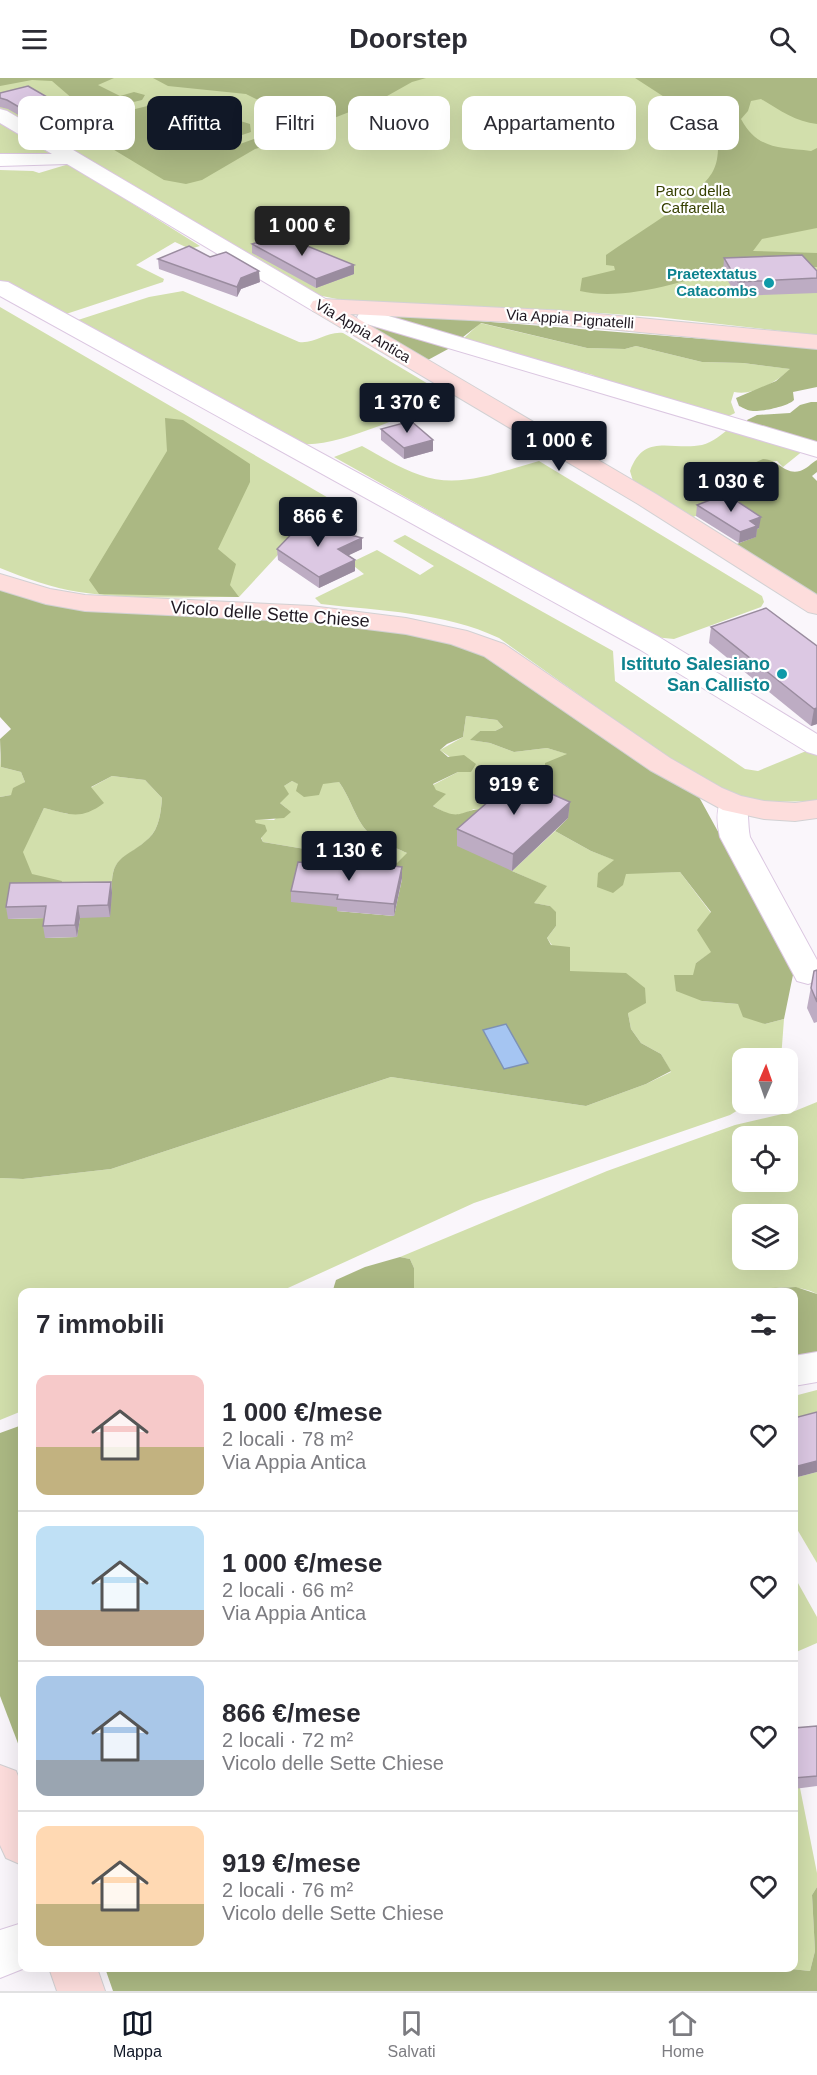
<!DOCTYPE html>
<html lang="it">
<head>
<meta charset="utf-8">
<style>
	:root { --surface:#fff; --page:#f2f2f3; --text:#2b2b33; --muted:#7c7c81; --line:#e1e1e2; --accent:#111827 }
	body { margin:0; font-family:Arial,sans-serif; background:var(--page); color:var(--text); height:100vh; display:flex; flex-direction:column; font-size:22px; white-space:nowrap }
	* { box-sizing:border-box; margin:0 }
	p { font-size:20px; color:var(--muted) }
	.icon { flex:none; width:33px; height:33px; fill:none; stroke:currentColor; stroke-width:2; stroke-linecap:round; stroke-linejoin:round }
	.map { position:relative; flex:1; overflow:hidden }
	.side { position:absolute; left:18px; top:1210px; width:780px; height:684px; display:flex; flex-direction:column; background:var(--surface); border-radius:12px; box-shadow:0 6px 24px #0002 }
	.side>* { flex:none }
	.top-card { position:absolute; left:18px; top:18px; width:782px; height:54px; display:flex; gap:12px }
	.needle { width:39px; rotate:2deg }
	.buttons { position:absolute; left:732px; top:970px; display:grid; gap:12px }
	.buttons a { display:grid; place-items:center; width:66px; height:66px; border-radius:12px; background:var(--surface); box-shadow:0 6px 24px #0002; font-size:30px }
	.price { position:absolute; translate:-50% -51px; padding:0 14px; border-radius:6px; background:var(--accent); color:#fff; font-size:20px; line-height:39px; filter:drop-shadow(0 2px 3px #0008) }
	.price::after { content:''; position:absolute; left:50%; top:36px; width:18px; height:14px; margin-left:-9px; background:inherit; clip-path:polygon(0 0,100% 0,50% 100%) }
	.price.current { background:#222; color:#fff }
	ul { padding:0; list-style:none }
	li { display:flex; align-items:center; gap:18px; height:150px; padding:0 18px }
	li+li { border-top:2px solid var(--line) }
	li span { display:grid; place-items:center; flex:none; width:168px; height:120px; border-radius:12px; color:#555 }
	li>.icon { margin-inline-start:auto }
	span .icon { width:72px; height:72px; fill:#fffc; stroke-width:1 }
	li b { font-size:26px }
	h2 { display:flex; justify-content:space-between; align-items:center; height:72px; padding:0 18px; font-size:26px }
	.chip { padding:0 21px; border-radius:12px; background:var(--surface); box-shadow:0 6px 24px #0002; font-size:21px; line-height:54px }
	.chip.current { background:var(--accent); color:#fff }
	header { display:flex; justify-content:space-between; align-items:center; height:78px; padding:0 18px; background:var(--surface); font-size:27px; font-weight:800 }
	.tab-bar { display:flex; justify-content:space-around; align-items:center; height:84px; border-top:2px solid var(--line); background:var(--surface); font-size:16px; color:var(--muted) }
	.tab-bar a { display:grid; justify-items:center; gap:3px }
	.tab-bar .current { color:var(--accent) }
	.map>svg:first-child { display:block }
</style>
</head>
<body>
<header><svg class="icon" aria-label="menu" viewBox="0 0 24 24"><path d="M4 6h16M4 12h16M4 18h16"/></svg>Doorstep<svg class="icon" aria-label="search" viewBox="0 0 24 24"><circle cx="10" cy="10" r="6"/><path d="M15 15l6 6"/></svg></header>
<div class="map">
<svg width="817" height="1913" viewBox="0 0 817 1913">
	<rect width="100%" height="100%" fill="#faf6fb"/>
	<g fill="#d2dfac" fill-rule="evenodd">
		<path d="M0 0H817V257L657 239 556 232 347 223 317 217 213 159 0 30Z"/>
		<path d="M0 45 54 78H0Z"/>
		<path d="M69 86 200 168 190 171 175 164 136 187 164 201 163 204 63 237 0 202V92L33 93 39 95Z"/>
		<path d="M183 213 299 264C315 266 327 253 343 255L450 319C414 333 339 369 304 366L78 242 149 219Z"/>
		<path d="M0 229 356 436 320 457 301 452 239 519C186 519 131 522 79 514 52 510 25 500 0 490Z"/>
		<path d="M480 245 587 270 625 271 636 268 702 284 743 285 791 291C775 304 755 318 734 314L731 324 735 335 729 338 604 305 593 297 462 262Z"/>
		<path d="M730 350 804 372 783 389 777 383 749 386 739 393 724 423 716 430 688 441 633 403 630 393C644 354 671 373 702 367 713 364 722 356 730 350Z"/>
		<path d="M362 368C380 378 400 390 420 397 459 412 502 393 539 383L762 518 764 524 761 529 674 561 654 559 334 379Z"/>
		<path d="M405 457 613 573 615 603 745 691 758 693 811 671 817 674V723L767 724 742 720 720 712 667 679 499 560C444 534 380 533 321 526L315 520 364 496 350 485 377 472 420 497 434 488 393 463Z"/>
		<path d="M466 638 497 642 503 649 495 653H480L471 662 490 665 514 674 547 670 568 676 546 699V709L540 722 494 735 474 731 461 737H449L433 728 438 721 433 707 458 694H471L440 672 463 659Z"/>
		<path d="M0 676 1 689 21 694 25 704 11 717 0 719Z"/>
		<path d="M112 698 145 702 162 720C161 734 159 751 149 760 126 783 110 775 112 815L58 816 31 796 22 774 44 730 68 736 90 710Z"/>
		<path d="M292 703 299 706 339 704C349 718 353 733 362 747 371 761 392 768 407 775L402 800 299 795 311 772 263 764 254 741 274 742 286 730 280 725 284 708Z"/>
		<path d="M555 753 591 773 615 782 626 795 680 794 711 835 712 874 696 885 702 923 738 926 765 946 784 941 781 981H742V1026H748L730 1037 474 1125 277 1215H22V1333L0 1342V1100L23 1101 111 1091 391 999 586 1028 646 1006 671 994 661 976 641 965 631 951 628 935 600 894H570L547 860 556 848 550 828 533 825 546 808 512 793Z"/>
		<path d="M817 1024V1216C799 1207 777 1207 760 1215H414V1190L410 1181 400 1179 607 1093 735 1047 795 1033ZM742 1059H788V1104H742ZM742 1137H788V1182H742Z"/>
		<path d="M817 1312V1345L794 1351V1318Z"/>
		<path d="M817 1394V1485L794 1446V1400Z"/>
		<path d="M794 1498 817 1539V1565L794 1575Z"/>
		<path d="M794 1710H800L817 1795V1809L812 1817 815 1873 810 1893 782 1890H794Z"/>
	</g>
	<g fill="#abb883" fill-rule="evenodd">
		<path d="M0 0H114L98 7 120 18 134 14 145 17 142 22 125 26 131 32 164 24H179L250 46 251 54 236 59 240 66 271 55 297 41 246 16 168 8 153 0H426L412 4 380 22 316 47 291 61 255 71 202 102 186 106 164 102 96 61 49 51 47 43 66 40 79 33 81 28 52 3 32 2 0 8Z"/>
		<path d="M635 0H817V46C796 44 779 32 761 21L751 23 748 33 741 41C758 72 779 69 811 73L817 70V150L762 161 753 173 817 175V189L740 193 730 191C686 202 625 224 580 213L582 200 615 192 614 188 606 187V177C633 158 696 121 712 95 717 86 718 78 718 68L701 60 659 49 652 42 695 31 701 23 696 21 672 24Z"/>
		<path d="M378 235 817 270V309L793 314 794 322C789 328 761 334 753 333 748 333 744 330 739 328L736 320 776 303 790 291 743 285 702 284 636 268 625 271 587 270 481 245 463 259 466 264Z"/>
		<path d="M362 243 450 270 426 283 360 246Z"/>
		<path d="M811 324H817V367L748 349 747 342 757 337 790 335 800 327Z"/>
		<path d="M165 340 183 342 250 386V404L218 471 236 486 230 507 239 519 99 516 89 502 167 373Z"/>
		<path d="M763 381C780 382 784 397 800 393 807 391 811 385 817 382V394L812 398 817 403V520L729 469 755 459 749 454 759 450 724 423 712 410V404Z"/>
		<path d="M0 509 273 536 457 562 519 594 662 699 699 719 794 892 784 941 765 946 743 939 738 926 702 923 676 913 674 897H693L696 885 711 874 697 852 711 834 680 794 626 796 623 807 613 815 597 809 598 795 614 782 591 773 555 753 568 740 540 722 546 709 545 685 567 676 547 670 514 674 490 665 470 662 480 653H495L503 649 497 642 466 638 463 659 447 666 440 672 448 679 464 677 476 686 471 694H458L433 706 436 712 446 716 433 728C463 745 458 731 485 731L512 793 547 808 534 825 550 828 556 834V848L547 860 551 867 570 869V893L626 895 645 910 646 925 628 935 631 951 641 965 661 976 671 993 646 1006 586 1028 391 999 111 1091 23 1101 0 1100V719L11 717 13 710 25 704 21 694 1 689 0 661 11 651 0 639ZM112 698 145 702 162 720C161 734 159 751 149 760 126 782 110 775 112 815L80 840 77 859 46 860 48 840 8 841 58 816 62 803 32 796 23 774 44 730C71 737 81 742 104 725L91 709ZM292 703 298 706 296 713 304 719 319 717 323 706 339 704C349 718 353 733 362 747 371 761 392 768 407 775L395 787 402 801 394 838 337 833 338 829 299 795 311 782V772L263 764 261 760 267 753 265 747 256 745 255 742 284 740 291 734 280 725 289 716 284 708Z"/>
		<path d="M400 1179 410 1181 414 1190V1215H332L336 1202 365 1189Z"/>
		<path d="M796 1209 817 1216V1295L801 1296 794 1292V1215H760L771 1210Z"/>
		<path d="M22 1347V1676L0 1618V1355Z"/>
		<path d="M817 1809V1913H113L105 1890H782L810 1893 815 1873 812 1817Z"/>
	</g>
	<path fill="#a5c5f2" stroke="#7d91b4" stroke-width="1.5" d="M506 946 528 985 504 991 483 952Z"/>
	<g fill="none" stroke-linecap="round" stroke-linejoin="round">
		<g stroke="#dbc7e1" stroke-width="2">
			<g id="minor">
				<path d="M0 31 7 33 329 223 332 228 329 233 321 235 313 233 67 86 0 88V76H52L0 45Z"/>
				<path d="M0 203 8 204 659 559 817 656V677L807 674 639 571 0 218Z"/>
				<path d="M368 232 817 364V379L360 244 357 239 360 234Z"/>
				<path d="M733 717 743 720C750 730 747 746 750 759L817 882V903L808 906 797 903 720 759C717 746 715 731 723 720Z"/>
				<path d="M817 1274V1304L794 1308V1278Z"/>
				<path d="M22 1845V1890H25L0 1900V1852Z"/>
			</g>
		</g>
		<g stroke="#d2d1d3" stroke-width="2">
			<g id="major">
				<path d="M323 221 567 233 817 257V271L567 247 350 236 656 416 817 517V536L808 534 638 426 313 233 310 228 313 223Z"/>
				<path d="M0 496 50 511 85 517 311 528 406 540 467 553 504 566 670 680 722 710 741 718 764 723 795 725 817 722V740L795 743 764 741 723 732 650 692 484 578 451 566 406 556 311 544 85 533 46 526 0 512Z"/>
				<path d="M0 1687 16 1693 22 1708V1787L6 1780 0 1767Z"/>
				<path d="M49 1890H97L105 1913H57Z"/>
			</g>
		</g>
		<use href="#minor" fill="#fff" fill-rule="evenodd"/>
		<use href="#major" fill="#fddddc" fill-rule="evenodd"/>
	</g>
	<g fill="#bdacc3">
		<path d="M0 15 54 23 55 32 25 41 8 31 0 29Z"/>
		<path d="M252 166 354 187V196L316 210 252 175Z"/>
		<path d="M724 180 817 193V215L737 218 723 195Z"/>
		<path d="M158 181 260 204 241 211 237 219 159 191Z"/>
		<path d="M381 351 433 362V373L404 381 381 362Z"/>
		<path d="M697 427 759 450 757 451 756 459 739 465 696 438Z"/>
		<path d="M277 471H362L348 477 355 482V493L319 510 278 482Z"/>
		<path d="M711 549 817 568V646L811 648 709 565Z"/>
		<path d="M570 724 568 740 512 793 457 768V751Z"/>
		<path d="M402 800 394 838 337 833V829L291 824V813Z"/>
		<path d="M111 804 112 815 110 839 80 840 77 859 45 860 43 848 44 840 8 841 6 829Z"/>
		<path d="M817 892V944L814 945 807 930 814 893Z"/>
		<path d="M817 1648V1708L794 1711V1650Z"/>
	</g>
	<g fill="#9a8c9f">
		<path d="M54 23 55 32 25 41 24 32Z"/>
		<path d="M354 187V196L316 210V201Z"/>
		<path d="M259 193 260 204 241 211 237 219V209L241 200Z"/>
		<path d="M433 362V373L404 381V370Z"/>
		<path d="M761 439 759 450 757 451 756 459 739 465 740 454 750 443Z"/>
		<path d="M362 460V471L339 482 338 471Z"/>
		<path d="M355 482V493L319 510V499Z"/>
		<path d="M817 630V646L811 648 814 631Z"/>
		<path d="M570 724 568 740 512 793 513 776Z"/>
		<path d="M402 789V800L394 838V826Z"/>
		<path d="M111 804 112 815 110 839 108 827Z"/>
		<path d="M78 828 80 840 77 859 75 847Z"/>
		<path d="M817 1383V1394L794 1400V1389Z"/>
	</g>
	<g fill="#dcc8e3" stroke="#9a8c9f" stroke-width="1.5">
		<path d="M28 8 54 23 24 32 7 22 0 20V15Z"/>
		<path d="M280 157 354 187 316 201 252 166Z"/>
		<path d="M189 168 210 179 226 174 259 193 241 200 237 209 158 181Z"/>
		<path d="M802 177 817 193V200L738 204 724 180Z"/>
		<path d="M411 343 433 362 404 370 381 351Z"/>
		<path d="M729 418 761 439 750 443 757 448 740 454 697 427 718 419 721 421Z"/>
		<path d="M303 444 362 460 338 471 355 482 319 499 277 471Z"/>
		<path d="M766 530 817 568V630L814 631 711 549Z"/>
		<path d="M515 700 570 724 513 776 457 751Z"/>
		<path d="M298 784 375 790 376 786 402 789 394 826 337 821 338 817 291 813Z"/>
		<path d="M111 804 108 827 78 828 75 847 43 848 46 828 6 829 10 805Z"/>
		<path d="M817 892V924L811 910 814 893Z"/>
		<path d="M817 1334V1383L794 1389V1340Z"/>
		<path d="M817 1648V1698L794 1700V1650Z"/>
	</g>
	<g fill="#0f9aa8" stroke="#fff" stroke-width="2">
		<circle cx="769" cy="205" r="6"/>
		<circle cx="782" cy="596" r="6"/>
	</g>
	<g text-anchor="middle" stroke-width="4.5" stroke-linejoin="round" paint-order="stroke">
		<g font-size="15" fill="#364001" stroke="#fff">
			<text x="693" y="118">Parco della<tspan x="693" dy="17">Caffarella</tspan></text>
		</g>
		<g font-size="15" font-weight="bold" fill="#0d838f" stroke="#fff" text-anchor="end">
			<text x="757" y="201">Praetextatus<tspan x="757" dy="17">Catacombs</tspan></text>
		</g>
		<g font-size="15" fill="#201922" stroke="#fff">
			<text transform="translate(570 241) rotate(4)" y="5">Via Appia Pignatelli</text>
			<text transform="translate(363 253) rotate(31)" y="5">Via Appia Antica</text>
		</g>
		<g font-size="18" fill="#201922" stroke="#fff">
			<text transform="translate(270 536) rotate(4)" y="6">Vicolo delle Sette Chiese</text>
		</g>
		<g font-size="18" font-weight="bold" fill="#0d838f" stroke="#fff" text-anchor="end">
			<text x="770" y="592">Istituto Salesiano<tspan x="770" dy="21">San Callisto</tspan></text>
		</g>
	</g>
</svg>
<div class="buttons">
<a><svg class="needle" viewBox="-14 -14 28 28"><path d="M0-13l5 13h-10z" fill="#e53935"/><path d="M0 13l5-13h-10z" fill="#7c7c81"/></svg></a>
<a><svg class="icon" aria-label="locate" viewBox="0 0 24 24"><circle cx="12" cy="12" r="6"/><path d="M12 2v4M12 18v4M2 12h4M18 12h4"/></svg></a>
<a><svg class="icon" aria-label="layers" viewBox="0 0 24 24"><path d="M12 4l9 5-9 5-9-5zM3 14l9 5 9-5"/></svg></a>
</div>
<b class="price current" style="left:302px;top:179px">1 000 €</b>
<b class="price" style="left:407px;top:356px">1 370 €</b>
<b class="price" style="left:559px;top:394px">1 000 €</b>
<b class="price" style="left:731px;top:435px">1 030 €</b>
<b class="price" style="left:318px;top:470px">866 €</b>
<b class="price" style="left:514px;top:738px">919 €</b>
<b class="price" style="left:349px;top:804px">1 130 €</b>
<div class="top-card">
<a class="chip">Compra</a>
<a class="chip current">Affitta</a>
<a class="chip">Filtri</a>
<a class="chip">Nuovo</a>
<a class="chip">Appartamento</a>
<a class="chip">Casa</a>
</div>
<section class="side">
<h2>7 immobili<svg class="icon" aria-label="filters" viewBox="0 0 24 24"><path d="M4 7h16M4 17h16"/><circle cx="9" cy="7" r="2"/><circle cx="15" cy="17" r="2"/></svg></h2>
<ul>
<li><span style="background:linear-gradient(#f6c9c9 60%,#c2b280 0)"><svg class="icon" aria-label="home" viewBox="0 0 24 24"><path d="M3 11l9-7 9 7M6 9v11h12V9"/></svg></span><div><b>1 000 €/mese</b><p>2 locali · 78 m²</p><p>Via Appia Antica</p></div><svg class="icon" aria-label="heart" viewBox="0 0 24 24"><path d="M12 20l-8-8c-3-5 5-10 8-4 3-6 11-1 8 4z"/></svg></li>
<li><span style="background:linear-gradient(#bfe0f5 70%,#b9a48a 0)"><svg class="icon" aria-label="home" viewBox="0 0 24 24"><path d="M3 11l9-7 9 7M6 9v11h12V9"/></svg></span><div><b>1 000 €/mese</b><p>2 locali · 66 m²</p><p>Via Appia Antica</p></div><svg class="icon" aria-label="heart" viewBox="0 0 24 24"><path d="M12 20l-8-8c-3-5 5-10 8-4 3-6 11-1 8 4z"/></svg></li>
<li><span style="background:linear-gradient(#a9c7e8 70%,#9aa5b1 0)"><svg class="icon" aria-label="home" viewBox="0 0 24 24"><path d="M3 11l9-7 9 7M6 9v11h12V9"/></svg></span><div><b>866 €/mese</b><p>2 locali · 72 m²</p><p>Vicolo delle Sette Chiese</p></div><svg class="icon" aria-label="heart" viewBox="0 0 24 24"><path d="M12 20l-8-8c-3-5 5-10 8-4 3-6 11-1 8 4z"/></svg></li>
<li><span style="background:linear-gradient(#ffd9b3 65%,#c2b280 0)"><svg class="icon" aria-label="home" viewBox="0 0 24 24"><path d="M3 11l9-7 9 7M6 9v11h12V9"/></svg></span><div><b>919 €/mese</b><p>2 locali · 76 m²</p><p>Vicolo delle Sette Chiese</p></div><svg class="icon" aria-label="heart" viewBox="0 0 24 24"><path d="M12 20l-8-8c-3-5 5-10 8-4 3-6 11-1 8 4z"/></svg></li>
</ul>
</section>
</div>
<nav class="tab-bar">
<a class="current"><svg class="icon" aria-label="map" viewBox="0 0 24 24"><path d="M3 6l6-2 6 2 6-2v14l-6 2-6-2-6 2zM9 4v14M15 6v14"/></svg>Mappa</a>
<a><svg class="icon" aria-label="saved" viewBox="0 0 24 24"><path d="M7 4h10v16l-5-4-5 4z"/></svg>Salvati</a>
<a><svg class="icon" aria-label="home" viewBox="0 0 24 24"><path d="M3 11l9-7 9 7M6 9v11h12V9"/></svg>Home</a>
</nav>
</body>
</html>
